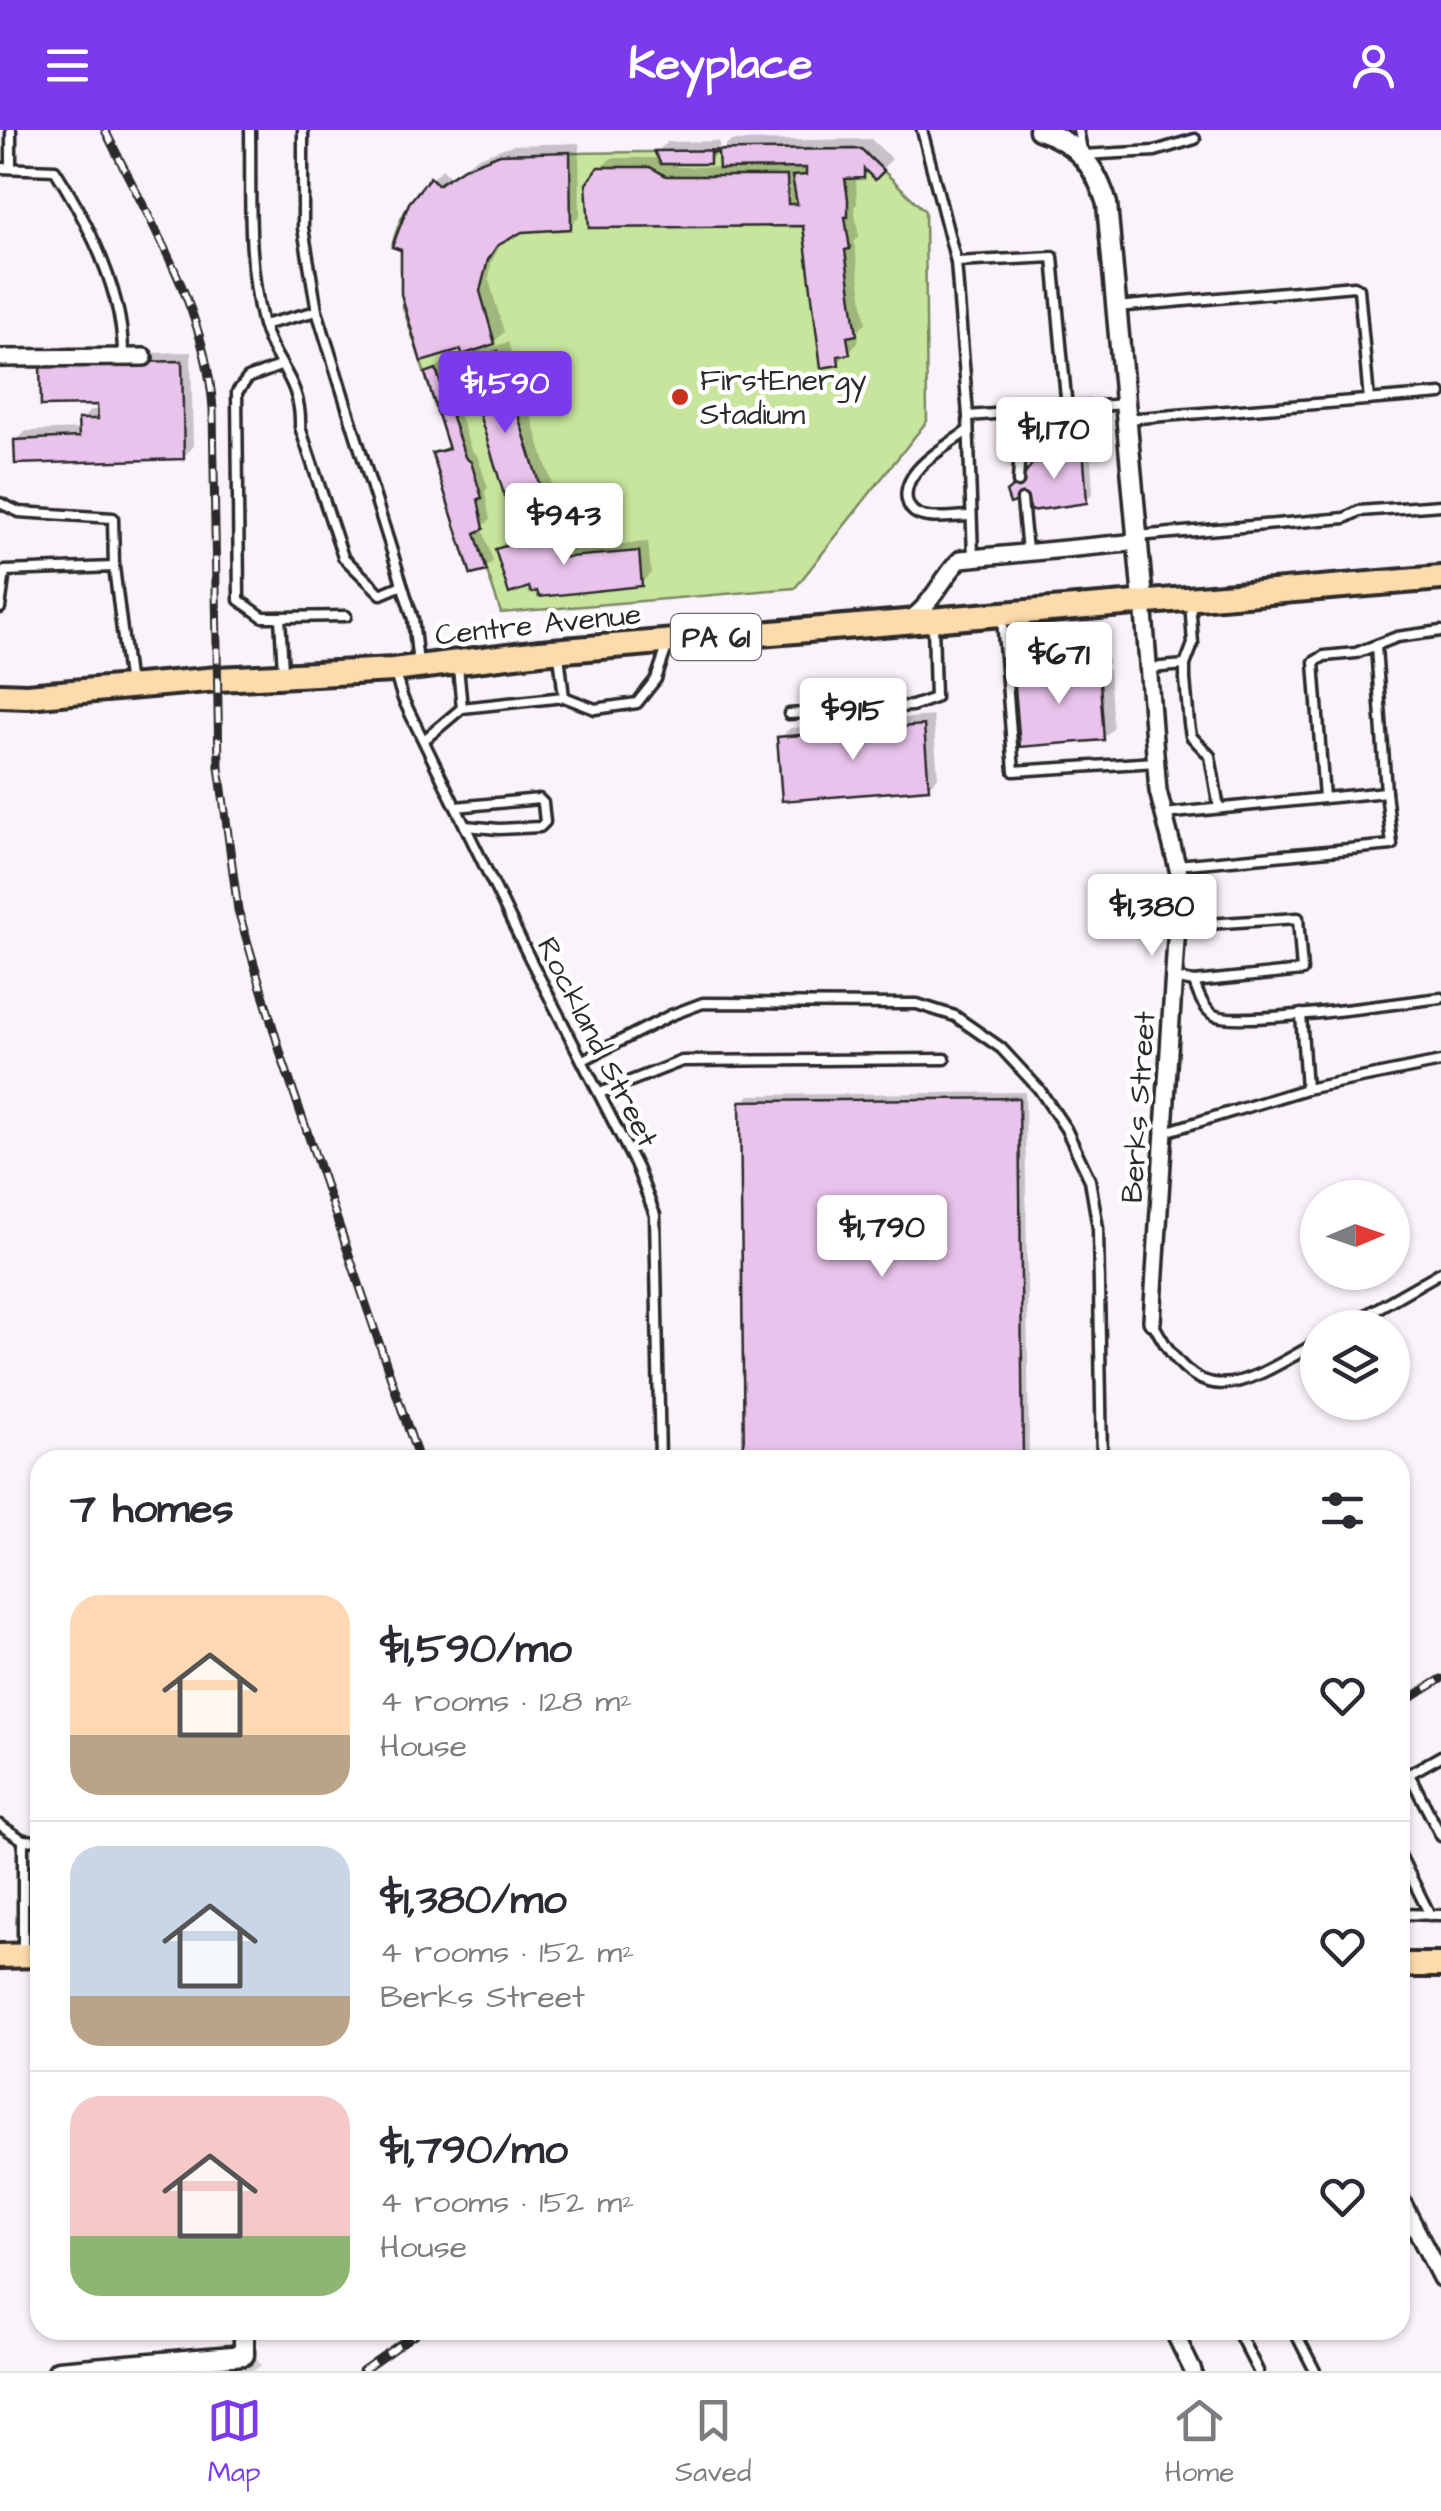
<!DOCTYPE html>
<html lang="en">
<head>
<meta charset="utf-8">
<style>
	:root { --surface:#fff; --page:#f2f2f3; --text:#2b2b33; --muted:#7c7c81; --line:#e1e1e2; --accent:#7c3aed }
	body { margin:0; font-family:"Architects Daughter",sans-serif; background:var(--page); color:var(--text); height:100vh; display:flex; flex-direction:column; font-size:38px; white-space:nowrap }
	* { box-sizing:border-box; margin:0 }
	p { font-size:32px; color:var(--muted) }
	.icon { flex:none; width:55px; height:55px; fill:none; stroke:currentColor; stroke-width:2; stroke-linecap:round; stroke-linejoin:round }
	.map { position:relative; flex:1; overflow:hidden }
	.sheet { position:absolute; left:30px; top:1320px; width:1380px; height:890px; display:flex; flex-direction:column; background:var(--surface); border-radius:30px; box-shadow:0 2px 8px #0004 }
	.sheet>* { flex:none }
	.needle { width:65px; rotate:88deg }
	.buttons { position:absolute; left:1300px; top:1050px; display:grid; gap:20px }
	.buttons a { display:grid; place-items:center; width:110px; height:110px; border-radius:50%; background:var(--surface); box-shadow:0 2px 8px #0004; font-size:50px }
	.price { position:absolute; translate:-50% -85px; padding:0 22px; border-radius:10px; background:#fff; color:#222; font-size:32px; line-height:65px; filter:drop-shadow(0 2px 5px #0008) }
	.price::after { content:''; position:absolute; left:50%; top:60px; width:30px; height:22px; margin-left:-15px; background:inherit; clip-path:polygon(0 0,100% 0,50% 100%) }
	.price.on { background:var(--accent); color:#fff }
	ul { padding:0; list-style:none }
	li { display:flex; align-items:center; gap:30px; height:250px; padding:0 40px }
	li+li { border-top:2px solid var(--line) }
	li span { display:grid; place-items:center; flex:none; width:280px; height:200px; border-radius:30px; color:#555 }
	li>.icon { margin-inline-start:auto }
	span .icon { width:120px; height:120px; fill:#fffc; stroke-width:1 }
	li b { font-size:42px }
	h2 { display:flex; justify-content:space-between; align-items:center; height:120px; padding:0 40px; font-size:42px }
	header { display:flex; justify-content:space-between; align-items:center; height:130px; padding:0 40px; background:var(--accent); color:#fff; font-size:45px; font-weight:700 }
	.dock { display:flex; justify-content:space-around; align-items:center; height:140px; border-top:2px solid var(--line); background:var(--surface); font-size:28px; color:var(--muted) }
	.dock a { display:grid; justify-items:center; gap:5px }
	.dock .on { color:var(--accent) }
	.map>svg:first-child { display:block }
</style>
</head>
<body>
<header><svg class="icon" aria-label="menu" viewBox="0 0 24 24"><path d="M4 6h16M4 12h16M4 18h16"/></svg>Keyplace<svg class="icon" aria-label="person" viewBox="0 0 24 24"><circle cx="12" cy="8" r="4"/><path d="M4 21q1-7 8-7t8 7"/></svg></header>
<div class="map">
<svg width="1441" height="2241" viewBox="0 0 1441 2241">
	<rect width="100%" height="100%" fill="#fbf3fb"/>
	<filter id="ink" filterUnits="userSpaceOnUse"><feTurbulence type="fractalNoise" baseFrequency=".01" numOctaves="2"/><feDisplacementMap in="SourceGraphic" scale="20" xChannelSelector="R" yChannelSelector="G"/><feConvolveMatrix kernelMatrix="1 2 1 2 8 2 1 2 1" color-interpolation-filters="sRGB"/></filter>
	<g filter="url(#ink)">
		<path fill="#c7e59c" stroke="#798864" stroke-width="2.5" d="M861 19 925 81 927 291 795 458 501 483 487 441 471 445 432 323 449 318 403 177 401 120 392 117C398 89 411 68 430 47L438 54 464 38 500 24Z"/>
		<g fill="#0003">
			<path d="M871 9 892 29 875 46 869 40 863 46H856L857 74 854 77 859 107 854 112 866 193 857 202 859 211 838 233 805 94 600 39 611 28H661L657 22 667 12 719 11V21L709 31 669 32 677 37H721V21L731 11Z"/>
			<path d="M579 13 580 86 570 96 521 100 503 110 491 133 489 150 504 202 487 219 508 212 556 367 546 377 466 232 484 215 419 63 442 39 449 46 476 28 512 15Z"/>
			<path d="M191 222 193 317 183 327 16 311 26 301 81 299V290L91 280H100V273L52 225Z"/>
			<path d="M443 233 471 320 477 325 488 358 485 361 490 390 482 397 493 431 485 439 435 324 450 314 428 243Z"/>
			<path d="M1090 311 1093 363 1086 370 1028 365 1016 355 1042 327 1056 326 1062 315Z"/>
			<path d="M563 387 568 404 562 412 567 419 648 412 651 443 641 453 498 419 508 409 523 406 531 397Z"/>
			<path d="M1108 529V534L1024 541V546L1109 539 1113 598 1103 608 1016 546 1026 535Z"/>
			<path d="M933 586 938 647 928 657 780 608 790 598Z"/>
			<path d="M1025 962 1029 1330H747L743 972 750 965Z"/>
		</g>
		<g fill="#eac3ec" stroke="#2b2b2b" stroke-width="2.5">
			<path d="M861 19 884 41 875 50 864 39V48L845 49 848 69V87H845L850 119 845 120 857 205 847 207 850 224 838 226 839 235 821 238 803 96 589 98 586 54 598 37H650L666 46H787L788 74H797L792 46 806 45V38L719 39 718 23H710V34H661L654 21Z"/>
			<path d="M570 22 571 99 522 102 497 116 488 130 480 161 495 214 462 225 461 220 421 232 401 164V120L392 117 409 73 430 47 438 55 464 38 500 24Z"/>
			<path d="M498 221 547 379 512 390 463 232Z"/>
			<path d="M182 231 184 329 15 334 14 310 79 307 78 289H98L97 275 41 276 40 234Z"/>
			<path d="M436 239 465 327 471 332 482 368 478 369 484 399 475 403 487 441 471 445 432 323 449 319 425 243Z"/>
			<path d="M1083 316 1087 373 1031 381 1027 368 1010 374 1006 362 1021 350 1032 334 1054 331 1053 321 1057 318Z"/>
			<path d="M553 396 560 416 554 424 557 428 639 421 642 456 539 467 537 461 531 463 529 457 509 464 495 419 520 412 518 407Z"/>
			<path d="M1099 538 1104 610 1020 617 1014 545Z"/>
			<path d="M924 595 929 659 782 671 777 607Z"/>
			<path d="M1019 968 1023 1330H744L740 971Z"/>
		</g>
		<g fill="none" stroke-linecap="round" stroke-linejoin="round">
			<path stroke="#d1cbd1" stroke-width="18" stroke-dasharray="18 9" stroke-linecap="butt" d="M244 2225 254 2241"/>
			<g stroke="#2b2b2b" stroke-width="15">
				<g id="service">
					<path d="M250 0C251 64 247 129 262 191 273 234 302 249 300 297L343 427 381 464 402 455"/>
					<path d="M303 0V98L317 181 413 489 418 534"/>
					<path d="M922 0 956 132 968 286"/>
					<path d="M1078 0 1083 25 1155 21 1195 9"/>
					<path d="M0 38 55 40C89 94 124 163 123 227"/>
					<path d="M11 38V0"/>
					<path d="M956 132 1053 127 1067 279"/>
					<path d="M1116 177 1354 156 1359 159 1369 270"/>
					<path d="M263 195 317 181"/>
					<path d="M280 236 248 248 237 262 239 470 263 487H280"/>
					<path d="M1126 289 1441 264"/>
					<path d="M966 302C945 317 901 341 907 370 909 379 914 384 923 386 937 390 955 386 970 386"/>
					<path d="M1018 352 1020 317 1034 283"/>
					<path d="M1022 370 1027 421"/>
					<path d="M0 373 19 382 113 388 114 437"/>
					<path d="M1137 406 1345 388 1359 381 1441 375"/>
					<path d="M973 426 968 286 1125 274"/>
					<path d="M1190 471 1193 514 1185 535V549L1189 594 1191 606 1210 626 1219 678"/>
					<path d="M0 478 5 441 114 437 129 556"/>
					<path d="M1002 489 1014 641 1156 632"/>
					<path d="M1376 516 1386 662 1324 668 1314 532 1324 526 1356 523 1397 507 1441 501"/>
					<path d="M1150 538 1185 535"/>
					<path d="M283 541 280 487 346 486"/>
					<path d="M395 544 403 569 530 829 637 1038 655 1085 660 1330"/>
					<path d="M564 567 595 579 637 573 656 549 667 517"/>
					<path d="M462 578 564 567 559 525"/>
					<path d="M789 584 912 576 935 568 933 493"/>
					<path d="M424 610 462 578 458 537"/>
					<path d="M456 677 539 669 543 673 545 692 540 697 499 699 465 696"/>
					<path d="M1164 684 1324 668"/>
					<path d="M1177 735 1392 715 1386 662"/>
					<path d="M1177 796 1298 788 1302 841 1194 852"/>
					<path d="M1173 848 1194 852C1198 863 1203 879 1214 885 1237 897 1405 872 1441 868"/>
					<path d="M1301 884 1306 959"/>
					<path d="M583 930 671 885 703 873 917 874 955 886 1001 918 1039 959 1066 999 1090 1050 1098 1098 1102 1330"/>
					<path d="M600 963 682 931 945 929"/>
					<path d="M1165 1002 1306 959 1441 932"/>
					<path d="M1152 1191C1200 1286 1241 1256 1318 1212"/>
					<path d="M1343 1198 1441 1142"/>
					<path d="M1409 1644 1441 1706"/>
					<path d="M1400 1649 1441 1626"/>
					<path d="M0 1695 23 1710"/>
					<path d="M1400 1725 1430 1785"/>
					<path d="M1400 1784 1441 1785"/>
					<path d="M23 1821V1710L40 1711"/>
					<path d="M1237 2200 1258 2241"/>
					<path d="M1294 2200 1315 2241"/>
				</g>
			</g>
			<g stroke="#2b2b2b" stroke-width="22">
				<g id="minor">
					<path d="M0 228 144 227"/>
					<path d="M1143 470 1158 661 1180 747 1152 1191"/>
					<path d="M907 491C932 477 941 448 961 429L1138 412"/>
					<path d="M1400 2068 1441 2148"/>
					<path d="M1173 2200 1193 2241"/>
				</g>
			</g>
			<g stroke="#2b2b2b" stroke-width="25">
				<g id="tertiary">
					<path d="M1039 0C1077 12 1096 37 1107 74L1143 470"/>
					<path d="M58 2241 244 2225V2200"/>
				</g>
			</g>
			<g stroke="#2b2b2b" stroke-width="30">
				<g id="primary">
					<path d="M0 565 27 566 218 549 393 540 540 522 1441 448"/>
					<path d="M0 1826 40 1825"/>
					<path d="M1400 1835H1441"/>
				</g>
			</g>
			<use href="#service" stroke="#fff" stroke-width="8"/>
			<use href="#minor" stroke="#fff" stroke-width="15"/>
			<use href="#tertiary" stroke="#fff" stroke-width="18"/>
			<use href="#primary" stroke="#fedbac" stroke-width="22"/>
			<g stroke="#2b2b2b" stroke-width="9">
				<g id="rail">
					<path d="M105 0C148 90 206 177 213 279L219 637 238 780 282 928 419 1330"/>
					<path d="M1400 1575 1441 1549"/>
					<path d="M362 2241 420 2200"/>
				</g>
			</g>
			<use href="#rail" stroke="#fff" stroke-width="5" stroke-dasharray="15" stroke-linecap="butt"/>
		</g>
	</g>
	<circle fill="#c8321e" stroke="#fff" stroke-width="4" cx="680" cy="267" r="10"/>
	<g text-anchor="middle" stroke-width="9" stroke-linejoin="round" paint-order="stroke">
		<rect fill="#fff" stroke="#6b6b6b" stroke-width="2.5" x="671" y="484" width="90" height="46" rx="8"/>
		<g font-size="28" font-weight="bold" fill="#2b2b2b">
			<text x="716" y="517">PA 61</text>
		</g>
		<g font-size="30" fill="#2b2b2b" stroke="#fff" text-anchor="start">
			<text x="700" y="260">FirstEnergy<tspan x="700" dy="34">Stadium</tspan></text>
		</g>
		<g font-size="30" fill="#2b2b2b" stroke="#fff">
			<text transform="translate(538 494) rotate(-6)" y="10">Centre Avenue</text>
			<text transform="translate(598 912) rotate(63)" y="10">Rockland Street</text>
			<text transform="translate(1138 977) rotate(-86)" y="10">Berks Street</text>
		</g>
	</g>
</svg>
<div class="buttons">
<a><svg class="needle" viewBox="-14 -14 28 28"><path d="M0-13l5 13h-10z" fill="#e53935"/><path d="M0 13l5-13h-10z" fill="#7c7c81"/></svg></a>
<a><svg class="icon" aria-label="layers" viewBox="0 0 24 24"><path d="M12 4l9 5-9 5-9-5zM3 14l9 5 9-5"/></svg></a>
</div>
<b class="price on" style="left:505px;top:306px">$1,590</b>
<b class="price" style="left:1054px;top:352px">$1,170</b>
<b class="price" style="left:564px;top:438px">$943</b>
<b class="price" style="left:1059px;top:577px">$671</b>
<b class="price" style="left:853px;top:633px">$915</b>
<b class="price" style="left:1152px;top:829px">$1,380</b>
<b class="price" style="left:882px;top:1150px">$1,790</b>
<section class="sheet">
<h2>7 homes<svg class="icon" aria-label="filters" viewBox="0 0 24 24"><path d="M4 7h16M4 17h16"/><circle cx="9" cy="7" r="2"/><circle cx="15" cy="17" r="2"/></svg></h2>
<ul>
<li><span style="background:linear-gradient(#ffd9b3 70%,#b9a48a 0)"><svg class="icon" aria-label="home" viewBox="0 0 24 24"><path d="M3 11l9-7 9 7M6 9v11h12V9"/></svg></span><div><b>$1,590/mo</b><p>4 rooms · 128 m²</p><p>House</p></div><svg class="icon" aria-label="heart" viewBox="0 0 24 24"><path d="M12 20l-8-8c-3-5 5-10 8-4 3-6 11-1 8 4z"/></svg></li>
<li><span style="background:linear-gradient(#c9d6e8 75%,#b9a48a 0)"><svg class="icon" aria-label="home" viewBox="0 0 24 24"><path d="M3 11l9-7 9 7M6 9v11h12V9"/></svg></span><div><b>$1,380/mo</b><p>4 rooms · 152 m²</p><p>Berks Street</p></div><svg class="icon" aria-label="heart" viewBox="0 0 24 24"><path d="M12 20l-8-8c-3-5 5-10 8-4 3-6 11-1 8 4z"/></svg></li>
<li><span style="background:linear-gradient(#f6c9c9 70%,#8fb573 0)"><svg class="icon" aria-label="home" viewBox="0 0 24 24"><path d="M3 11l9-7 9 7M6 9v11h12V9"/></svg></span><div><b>$1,790/mo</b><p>4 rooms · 152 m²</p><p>House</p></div><svg class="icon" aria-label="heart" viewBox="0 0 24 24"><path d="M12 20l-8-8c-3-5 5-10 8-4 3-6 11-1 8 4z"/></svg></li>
</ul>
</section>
</div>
<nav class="dock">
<a class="on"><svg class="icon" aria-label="map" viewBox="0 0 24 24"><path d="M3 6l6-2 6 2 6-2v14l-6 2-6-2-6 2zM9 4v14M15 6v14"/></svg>Map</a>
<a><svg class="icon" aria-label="saved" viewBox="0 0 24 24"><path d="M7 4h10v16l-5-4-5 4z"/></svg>Saved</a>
<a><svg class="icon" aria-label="home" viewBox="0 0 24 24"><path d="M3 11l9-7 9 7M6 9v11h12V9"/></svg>Home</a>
</nav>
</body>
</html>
